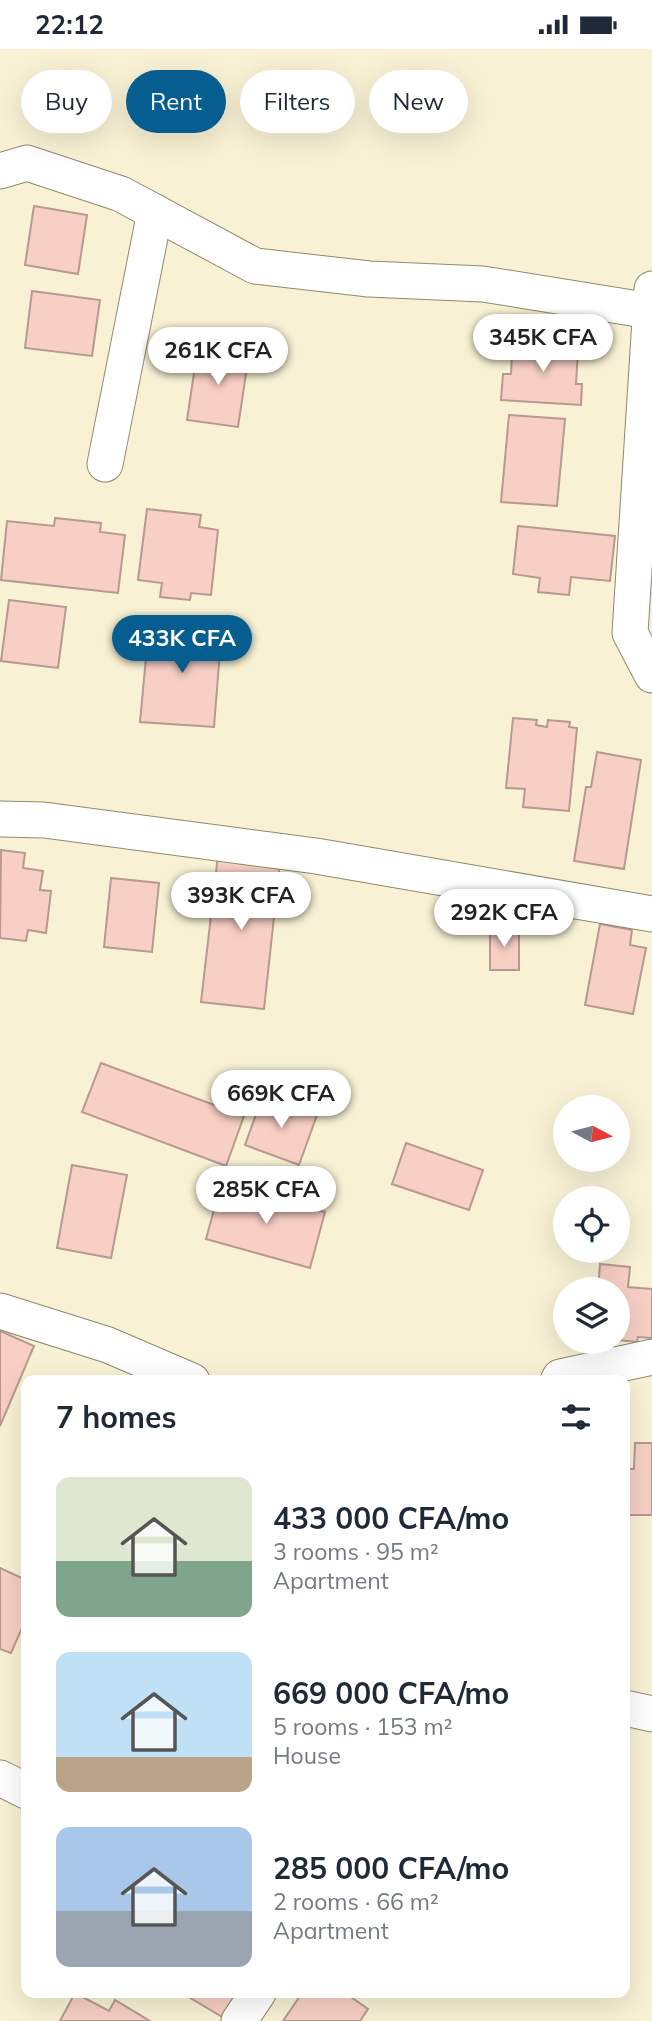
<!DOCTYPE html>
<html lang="en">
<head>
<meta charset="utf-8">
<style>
	:root { --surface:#fff; --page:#f6f6f7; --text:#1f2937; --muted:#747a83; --accent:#065e90 }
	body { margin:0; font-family:Mulish,sans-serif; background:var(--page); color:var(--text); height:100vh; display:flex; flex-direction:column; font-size:26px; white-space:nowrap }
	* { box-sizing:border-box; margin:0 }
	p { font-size:23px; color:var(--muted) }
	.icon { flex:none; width:38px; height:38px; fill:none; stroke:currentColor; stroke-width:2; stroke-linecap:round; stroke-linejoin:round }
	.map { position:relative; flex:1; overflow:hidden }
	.sheet { position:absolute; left:21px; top:1326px; width:609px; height:623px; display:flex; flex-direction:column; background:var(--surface); border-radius:14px; box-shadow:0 7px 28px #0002 }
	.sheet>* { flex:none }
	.top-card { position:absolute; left:21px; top:21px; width:611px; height:63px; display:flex; gap:14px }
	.needle { width:46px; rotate:97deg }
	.buttons { position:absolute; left:553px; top:1046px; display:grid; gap:14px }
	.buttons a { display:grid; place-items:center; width:77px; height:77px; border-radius:50%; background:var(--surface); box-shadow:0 7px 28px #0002; font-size:35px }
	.price { position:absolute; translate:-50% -60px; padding:0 16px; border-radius:24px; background:#fff; color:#222; font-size:23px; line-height:46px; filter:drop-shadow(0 2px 4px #0008) }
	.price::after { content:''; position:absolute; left:50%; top:42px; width:21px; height:16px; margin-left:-10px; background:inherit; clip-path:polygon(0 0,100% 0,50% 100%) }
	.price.active { background:var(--accent); color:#fff }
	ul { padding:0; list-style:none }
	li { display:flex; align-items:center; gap:21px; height:175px; padding:0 35px }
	li span { display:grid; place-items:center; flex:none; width:196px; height:140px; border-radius:14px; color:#555 }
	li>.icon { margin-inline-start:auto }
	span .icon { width:84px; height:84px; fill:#fffc; stroke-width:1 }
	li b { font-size:30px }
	h2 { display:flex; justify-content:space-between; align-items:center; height:84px; padding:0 35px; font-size:30px }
	.pill { padding:0 24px; border-radius:32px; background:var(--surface); box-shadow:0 7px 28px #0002; font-size:24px; line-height:63px }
	.pill.active { background:var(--accent); color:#fff }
	.status { display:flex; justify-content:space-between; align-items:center; height:49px; padding:0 35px; background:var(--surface); direction:ltr }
	.status svg { height:19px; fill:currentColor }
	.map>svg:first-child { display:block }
</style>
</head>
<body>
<div class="status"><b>22:12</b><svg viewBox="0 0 49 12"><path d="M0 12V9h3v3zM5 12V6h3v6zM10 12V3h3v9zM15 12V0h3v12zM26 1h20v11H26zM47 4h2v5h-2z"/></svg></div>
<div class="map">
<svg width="652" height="1972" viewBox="0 0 652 1972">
	<rect width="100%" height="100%" fill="#f8f1d4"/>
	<g fill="#f7cfc4" stroke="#b79991" stroke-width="2">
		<path d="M34 157 87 166 78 225 25 216Z"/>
		<path d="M32 242 100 251 92 307 25 299Z"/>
		<path d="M523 290 564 291 563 300 578 301 576 335H582L581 356 501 351 503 325H511L512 305 522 306Z"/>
		<path d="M198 297 249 305 238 378 187 371Z"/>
		<path d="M509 366 565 370 557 457 501 453Z"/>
		<path d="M147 460 201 466 199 478 218 481 211 546 191 544 190 551 160 548 162 534 138 531Z"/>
		<path d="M55 469 101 474 100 483 125 486 118 544 1 531 7 472 54 477Z"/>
		<path d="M518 477 615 487 610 532 571 528 569 546 538 543 540 529 513 525Z"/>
		<path d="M9 551 66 558 58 619 1 612Z"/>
		<path d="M161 572 222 577 214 678 140 673 148 587 159 588Z"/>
		<path d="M513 669 537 671 536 676 547 678 548 671 570 673 569 678 577 679 569 762 523 758 525 740 506 739Z"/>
		<path d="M597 703 641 711 624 820 574 812 586 738H591Z"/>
		<path d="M1 801 25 804 23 819 43 822 40 841 51 842 46 884 28 881 26 892 0 889Z"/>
		<path d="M218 806 280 813 264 960 201 953Z"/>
		<path d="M111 829 159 834 152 903 104 898Z"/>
		<path d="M600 875 632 881 630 896 646 899 633 965 585 956Z"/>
		<path d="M490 878 519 879V921H490Z"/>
		<path d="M101 1014 244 1067 226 1117 82 1063Z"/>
		<path d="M263 1046 317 1066 299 1116 245 1096Z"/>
		<path d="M406 1094 483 1121 469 1161 392 1135Z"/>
		<path d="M72 1116 127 1126 111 1209 57 1199Z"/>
		<path d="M221 1135 325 1163 310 1219 206 1190Z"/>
		<path d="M600 1215 630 1218 628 1238 652 1240V1289L638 1288 637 1293 618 1291V1241H598Z"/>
		<path d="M0 1282 34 1297 0 1377Z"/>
		<path d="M635 1394H652V1466H625V1420H634Z"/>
		<path d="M0 1519 26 1531V1570L11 1604 0 1600Z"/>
		<path d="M75 1944 109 1962 115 1951 150 1972H60Z"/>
		<path d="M182 1944H251L229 1972Z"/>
		<path d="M302 1944H345L368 1960 360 1972H283Z"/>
	</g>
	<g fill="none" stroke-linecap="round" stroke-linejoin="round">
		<g stroke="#8f896e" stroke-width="37">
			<g id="minor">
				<path d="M0 122 27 114 121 145 255 217 369 230 483 235 650 262"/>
				<path d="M652 240 630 584 652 626"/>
				<path d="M105 415 155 163"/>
				<path d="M0 770 44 771 316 807 652 865"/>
				<path d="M0 1262 108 1296 192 1332"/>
				<path d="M558 1332 560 1328 652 1308"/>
				<path d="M625 1659 652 1665"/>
				<path d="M0 1729 26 1742"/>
				<path d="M239 1972 258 1944"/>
			</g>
		</g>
		<use href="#minor" stroke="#fff" stroke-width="35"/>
	</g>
</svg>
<div class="buttons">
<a><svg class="needle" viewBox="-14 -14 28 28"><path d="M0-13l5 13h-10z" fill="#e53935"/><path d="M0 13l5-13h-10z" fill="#747a83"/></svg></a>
<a><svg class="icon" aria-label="locate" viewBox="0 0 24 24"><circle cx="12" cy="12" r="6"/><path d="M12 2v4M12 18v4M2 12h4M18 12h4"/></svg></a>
<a><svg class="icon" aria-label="layers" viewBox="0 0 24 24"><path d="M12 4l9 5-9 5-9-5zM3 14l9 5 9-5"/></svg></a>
</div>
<b class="price" style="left:543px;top:325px">345K CFA</b>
<b class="price" style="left:218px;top:338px">261K CFA</b>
<b class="price active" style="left:182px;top:626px">433K CFA</b>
<b class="price" style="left:241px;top:883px">393K CFA</b>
<b class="price" style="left:504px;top:900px">292K CFA</b>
<b class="price" style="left:281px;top:1081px">669K CFA</b>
<b class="price" style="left:266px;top:1177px">285K CFA</b>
<div class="top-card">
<a class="pill">Buy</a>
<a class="pill active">Rent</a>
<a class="pill">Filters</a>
<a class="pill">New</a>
</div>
<section class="sheet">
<h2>7 homes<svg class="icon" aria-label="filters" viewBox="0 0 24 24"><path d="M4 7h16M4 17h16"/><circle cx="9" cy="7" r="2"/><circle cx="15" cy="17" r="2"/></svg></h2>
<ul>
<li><span style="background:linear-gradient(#dfe7d0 60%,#7fa58c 0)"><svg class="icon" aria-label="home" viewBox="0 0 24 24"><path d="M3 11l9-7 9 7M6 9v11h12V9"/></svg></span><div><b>433 000 CFA/mo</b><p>3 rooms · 95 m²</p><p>Apartment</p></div></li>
<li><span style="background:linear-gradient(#bfe0f5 75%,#b9a48a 0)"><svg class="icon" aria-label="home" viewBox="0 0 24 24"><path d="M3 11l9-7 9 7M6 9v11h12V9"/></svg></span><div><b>669 000 CFA/mo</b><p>5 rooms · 153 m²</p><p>House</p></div></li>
<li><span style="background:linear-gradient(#a9c7e8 60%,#9aa5b1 0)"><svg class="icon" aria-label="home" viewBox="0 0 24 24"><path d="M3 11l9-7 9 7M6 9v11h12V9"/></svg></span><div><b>285 000 CFA/mo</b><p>2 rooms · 66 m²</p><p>Apartment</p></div></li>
</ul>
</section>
</div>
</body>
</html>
